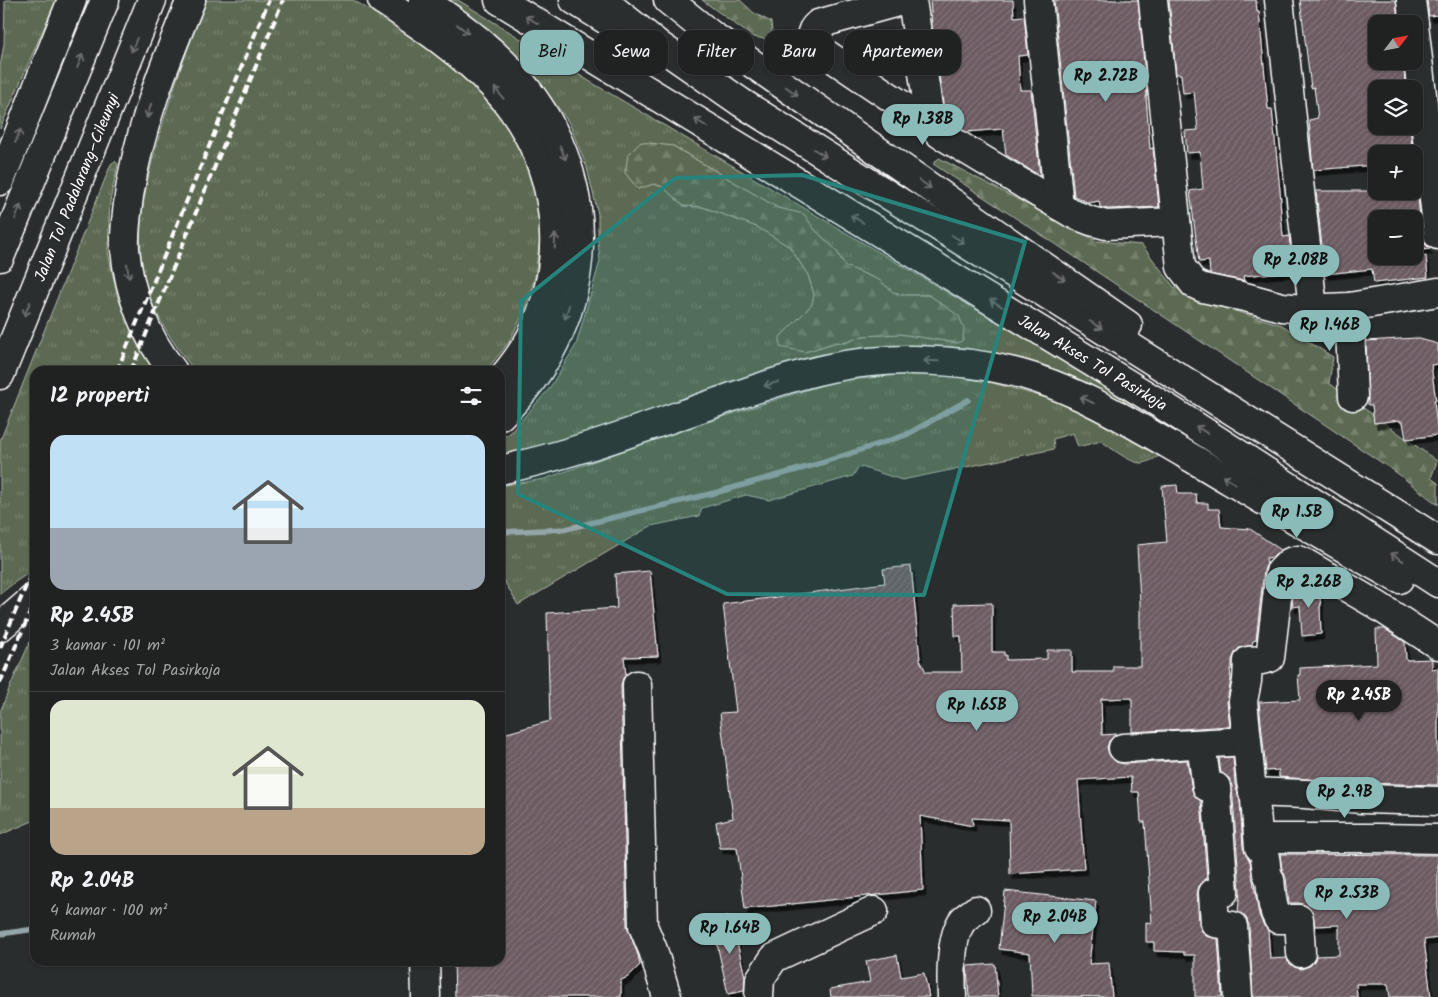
<!DOCTYPE html>
<html lang="id">
<head>
<meta charset="utf-8">
<style>
	:root { --surface:#202222; --page:#282a2a; --text:#f1f3f6; --muted:#a2a4a5; --line:#3d3f40; --accent:#8bbbb9 }
	body { margin:0; font-family:Kalam,sans-serif; background:var(--page); color:var(--text); height:100vh; display:flex; flex-direction:column; font-size:19px; white-space:nowrap }
	* { box-sizing:border-box; margin:0 }
	p { font-size:16px; color:var(--muted) }
	.icon { flex:none; width:28px; height:28px; fill:none; stroke:currentColor; stroke-width:2; stroke-linecap:round; stroke-linejoin:round }
	.map { position:relative; flex:1; overflow:hidden }
	.panel { position:absolute; left:30px; top:366px; width:475px; height:600px; display:flex; flex-direction:column; background:var(--surface); border-radius:15px; box-shadow:0 1px 4px #0004,0 0 0 1px var(--line) }
	.panel>* { flex:none }
	.guide { position:absolute; left:520px; top:30px; width:475px; height:45px; display:flex; gap:10px }
	.needle { width:32px; rotate:58deg }
	.controls { position:absolute; left:1368px; top:15px; display:grid; gap:10px }
	.controls a { display:grid; place-items:center; width:55px; height:55px; border-radius:10px; background:var(--surface); box-shadow:0 1px 4px #0004,0 0 0 1px var(--line); font-size:25px }
	.price { position:absolute; translate:-50% -42px; padding:0 11px; border-radius:18px; background:var(--accent); color:#111; font-size:16px; line-height:32px; filter:drop-shadow(0 1px 2px #0008) }
	.price::after { content:''; position:absolute; left:50%; top:30px; width:15px; height:11px; margin-left:-8px; background:inherit; clip-path:polygon(0 0,100% 0,50% 100%) }
	.price.selected { background:#222; color:#fff }
	ul { padding:0; list-style:none }
	li { display:grid; align-content:center; gap:10px; height:265px; padding:0 20px }
	li+li { border-top:1px solid var(--line) }
	li span { display:grid; place-items:center; height:155px; border-radius:15px; color:#555 }
	li>.icon { margin-inline-start:auto }
	span .icon { width:90px; height:90px; fill:#fffc; stroke-width:1 }
	li b { font-size:21px }
	h2 { display:flex; justify-content:space-between; align-items:center; height:60px; padding:0 20px; font-size:21px }
	.pill { padding:0 18px; border-radius:15px; background:var(--surface); box-shadow:0 1px 4px #0004,0 0 0 1px var(--line); font-size:18px; line-height:45px }
	.pill.selected { background:var(--accent); color:#111 }
	.map>svg:first-child { display:block }
</style>
</head>
<body>
<div class="map">
<svg width="1438" height="997" viewBox="0 0 1438 997">
	<defs>
		<pattern id="grass-tufts" width="24" height="20" patternUnits="userSpaceOnUse" patternTransform="scale(1.25)"><rect width="24" height="20" fill="#5d6b53"/><path d="M3 7l-1-3M5 7V3M7 7l1-3M15 17l-1-3M17 17v-4M19 17l1-3" fill="none" stroke="#75816d"/></pattern>
		<pattern id="forest-firs" width="22" height="20" patternUnits="userSpaceOnUse" patternTransform="scale(1.25)"><rect width="22" height="20" fill="#5d6b53"/><path d="M5 1l3.5 6h-7zM16 11l3.5 6h-7z" fill="#75816d"/></pattern>
		<pattern id="building-hatch" width="6" height="6" patternUnits="userSpaceOnUse" patternTransform="scale(1.25)"><rect width="6" height="6" fill="#6c5b62"/><path d="M-1 1l2-2M0 6l6-6M5 7l2-2" fill="none" stroke="#82747a"/></pattern>
		<filter id="shadow"><feDropShadow dx="3" dy="5.5" stdDeviation="0" flood-color="#0009"/></filter>
	</defs>
	<rect width="100%" height="100%" fill="#2a2d2e"/>
	<filter id="ink" filterUnits="userSpaceOnUse"><feTurbulence type="fractalNoise" baseFrequency=".02" numOctaves="2"/><feDisplacementMap in="SourceGraphic" scale="10" xChannelSelector="R" yChannelSelector="G"/><feConvolveMatrix kernelMatrix="1 2 1 2 8 2 1 2 1" color-interpolation-filters="sRGB"/></filter>
	<g filter="url(#ink)">
		<g fill="url(#grass-tufts)" stroke="#aeb5a9" fill-rule="evenodd">
			<path d="M5 0H56L0 129V67L4 44Z"/>
			<path d="M206 0H353L393 24 439 56 474 86 505 123 524 159 536 197 540 237 535 277 525 310 509 342 486 371H195C175 347 158 320 147 290 145 284 144 277 143 271 135 225 147 177 160 133 173 88 189 44 206 0Z"/>
			<path d="M449 0H458L589 81 1043 349 1133 405 1129 408 1087 383 1038 365 912 347 838 352 754 377 577 436 500 458V439L510 433 549 389 576 345 600 261 598 242V214L587 168 569 123 538 79 496 37 450 3ZM673 146 778 208 804 215 814 229 836 250 845 266 879 280 893 292 902 295H929L958 343 900 334 862 336 845 343 836 342 805 352 780 337 806 311 812 304 814 294 808 275 790 247 757 227 703 207 684 206 663 187 654 184Z"/>
			<path d="M115 161 118 164 110 201 108 252 117 295 130 327 158 371H35V569L15 582 0 594V441L111 164Z"/>
			<path d="M917 373 978 379 1054 400 1119 431 1159 456C1154 459 1147 463 1140 463 1129 462 1111 448 1101 441L1078 447 1073 433 1053 439 1054 449 902 480 861 467 857 469 853 476 769 500 746 495 702 508 699 516 651 526 518 605 500 574V486L544 479 676 432 831 382Z"/>
			<path d="M35 631V820L0 835V712L12 682Z"/>
		</g>
		<g fill="url(#forest-firs)" stroke="#aeb5a9">
			<path d="M702 0H740L754 13 771 22 772 31 766 39 753 37Z"/>
			<path d="M641 142 673 146 778 208 804 214 814 229 836 250 845 266 879 280 893 292 902 295H929L959 316 964 329 963 340 958 343 900 334 862 336 845 343 836 342 805 352 780 347V337L806 311 812 304 814 294 808 275 790 247 757 227 703 207 684 206 663 187 654 184 638 189 625 173 628 155Z"/>
			<path d="M939 158 1097 241 1142 245 1174 287 1208 303 1282 325 1333 357 1329 383 1437 461 1431 478 1438 483V505L1397 473 1060 247 933 164Z"/>
		</g>
		<g fill="none" stroke-linecap="round" stroke-linejoin="round">
			<g stroke="#95a6aa" stroke-width="5.5">
				<path d="M500 532 566 529 718 492 818 464 906 435 968 400"/>
				<path d="M0 934 35 929"/>
			</g>
		</g>
		<g fill="url(#building-hatch)" stroke="#fff" filter="url(#shadow)">
			<path d="M930 0H1013L1014 17 1024 16 1028 55 1018 56 1020 90H1031L1040 176 1006 155 1003 129 966 132 950 122 947 118 944 110 932 25Z"/>
			<path d="M1054 0H1138L1147 96H1146L1150 149 1153 148 1159 207 1108 209 1100 207 1099 201 1089 203 1074 196Z"/>
			<path d="M1169 0H1256L1257 12H1259L1268 109H1272L1281 201H1280L1283 237 1289 236 1293 271 1243 276 1244 281 1210 274 1209 261 1199 262 1190 191 1203 189 1200 152 1187 153 1185 131 1198 130 1194 92 1183 93 1181 74H1176Z"/>
			<path d="M1300 0H1396L1398 20 1391 21V24H1376V61H1403L1406 89H1376V126L1410 127 1413 154H1376V165L1313 170 1309 120 1318 118 1314 87 1311 88Z"/>
			<path d="M1427 0H1438V15L1429 16Z"/>
			<path d="M1316 191H1410V197L1418 196 1420 219H1376V256H1426L1428 277 1374 283 1372 269 1325 274Z"/>
			<path d="M1422 232 1425 244 1430 249 1414 251V233Z"/>
			<path d="M1416 338 1438 344V364L1431 365 1436 401H1434L1438 435 1406 439 1403 422H1400V420L1374 423 1372 405H1368V400L1366 341Z"/>
			<path d="M1177 485 1178 494H1196L1197 503H1208V509H1219L1221 527 1250 529 1281 550 1273 557 1266 558 1267 564 1264 570 1256 640 1253 641 1252 645 1239 648 1235 653 1232 660V669H1230L1231 679 1227 702 1230 726 1132 732V698L1101 699 1102 735 1117 734 1109 741 1107 748 1110 756 1116 762 1124 764 1187 760 1192 790 1195 796 1201 801 1207 879 1204 880 1199 886 1197 894 1199 924 1201 930 1206 936 1218 939 1222 997H1195V955H1184V952L1154 951V942H1146V922L1152 923 1145 822H1141L1139 792H1132L1131 777 1078 780 1084 869 1010 874 1009 820 972 818 973 826 920 816 923 890 745 909 737 848H720L716 822 733 818 720 713 736 712 723 604 885 583 883 569 911 566 920 660 926 672H962L961 636H955L954 604 992 603V652H1004V655H1006V660L1047 659V650H1072V672H1113V666H1140V602L1137 545 1167 542 1162 486Z"/>
			<path d="M650 571 658 656 624 657 626 675 623 678 621 685 627 926 638 955 640 965 628 977 621 980V997H455L454 961H500V735L550 721 547 613 617 608 615 574Z"/>
			<path d="M1314 586 1319 589 1321 606H1320L1321 634 1302 636 1300 606 1292 607 1294 587Z"/>
			<path d="M1376 629H1385L1405 642 1406 660 1432 659V669L1438 668V785L1363 783 1279 777V770L1266 771 1259 702 1300 700 1298 675H1300V668L1377 664Z"/>
			<path d="M1233 757 1235 784 1240 801 1243 848 1250 862 1259 915 1264 926 1268 930 1270 959 1287 958 1288 962 1294 967 1301 969 1310 966 1315 960 1316 956 1339 955V925L1315 926 1312 911 1307 906 1299 903H1289L1286 878 1282 869 1280 854 1437 855 1438 856V938L1424 940 1431 997H1390L1388 984H1356L1357 997H1253L1249 925 1246 918 1238 912 1240 891 1232 786 1229 778 1221 773 1219 758Z"/>
			<path d="M1005 891 1096 901 1089 964 1109 963 1112 997 1032 996 1030 953 999 949Z"/>
			<path d="M731 916 745 977 744 991 728 994 712 921Z"/>
			<path d="M897 955 901 977 924 973 929 997H831L830 989 870 982 866 961Z"/>
			<path d="M995 964 998 997H969L967 966Z"/>
		</g>
		<g fill="none" stroke-linecap="round" stroke-linejoin="round">
			<g stroke="#fff" stroke-width="31">
				<g id="minor">
					<path d="M905 0 818 24C808 32 811 42 819 49L933 126"/>
					<path d="M912 0 929 113 933 126 940 134 1073 214 1091 221 1106 225 1176 222"/>
					<path d="M1038 0 1059 206"/>
					<path d="M1153 0 1181 267 1194 284 1203 288 1245 297 1282 307 1302 309 1349 307 1438 292"/>
					<path d="M1279 0 1313 309"/>
					<path d="M1411 0 1414 24"/>
					<path d="M1414 24 1438 235"/>
					<path d="M1349 307 1353 396"/>
					<path d="M637 685 643 926 653 950 667 997"/>
					<path d="M1201 744 1207 787H1216L1224 892 1213 893 1215 923 1233 926 1238 997"/>
					<path d="M1123 748 1247 741"/>
					<path d="M1253 792 1305 794 1362 799 1438 801"/>
					<path d="M1259 838H1378L1438 839"/>
					<path d="M1301 953 1299 919H1278C1271 907 1272 893 1270 880 1269 878 1268 875 1267 873 1265 862 1267 855 1259 847L1255 799 1251 782 1243 701 1247 681 1248 661 1262 660 1270 658 1280 572 1290 562 1298 560 1305 563 1375 604 1438 645"/>
					<path d="M425 961 426 997"/>
					<path d="M759 997 760 979 774 958 874 911"/>
					<path d="M952 997C951 977 950 936 963 920 967 916 972 913 976 910"/>
				</g>
			</g>
			<g stroke="#fff" stroke-width="31">
				<g id="highway">
					<path d="M382 0C421 26 461 52 493 86 555 153 572 247 534 331 526 349 512 366 500 381"/>
					<path d="M423 0C461 25 500 54 528 91 606 194 593 328 500 416"/>
					<path d="M499 0 1172 411 1438 583"/>
					<path d="M574 0 616 26"/>
					<path d="M602 0 660 46 742 103 1438 540"/>
					<path d="M668 0 710 34 1128 325"/>
					<path d="M0 181 72 0"/>
					<path d="M0 257 105 0"/>
					<path d="M173 371C145 337 129 293 125 249 124 231 127 213 129 196 139 128 165 63 191 0"/>
					<path d="M0 375 152 0"/>
					<path d="M500 470C575 454 646 427 718 402 755 389 792 376 830 368 888 356 957 358 1014 372 1074 387 1132 423 1185 454 1256 496 1327 539 1399 579"/>
					<path d="M0 627 35 597"/>
				</g>
			</g>
			<use href="#minor" stroke="#2a2d2e" stroke-width="28"/>
			<use href="#highway" stroke="#2a2d2e" stroke-width="28"/>
			<g stroke="#fff" stroke-width="4" stroke-dasharray="8 4" stroke-linecap="butt">
				<path d="M117 371 269 0"/>
				<path d="M131 371 283 0"/>
				<path d="M0 648 35 565"/>
				<path d="M0 683 35 601"/>
			</g>
		</g>
		<defs><path id="oneway-shaft" d="M-6 0H5M1.5-3L5.5 0L1.5 3" fill="none" stroke-width="1.6" stroke-linecap="round" stroke-linejoin="round" transform="scale(1.25)"/></defs>
		<g stroke="#6a6c6d">
			<use href="#oneway-shaft" transform="translate(532 20) rotate(-148)"/>
			<use href="#oneway-shaft" transform="translate(463 29) rotate(38)"/>
			<use href="#oneway-shaft" transform="translate(134 45) rotate(112)"/>
			<use href="#oneway-shaft" transform="translate(80 61) rotate(-68)"/>
			<use href="#oneway-shaft" transform="translate(792 91) rotate(35)"/>
			<use href="#oneway-shaft" transform="translate(499 93) rotate(-129)"/>
			<use href="#oneway-shaft" transform="translate(149 111) rotate(107)"/>
			<use href="#oneway-shaft" transform="translate(701 123) rotate(-148)"/>
			<use href="#oneway-shaft" transform="translate(18 136) rotate(-68)"/>
			<use href="#oneway-shaft" transform="translate(563 153) rotate(68)"/>
			<use href="#oneway-shaft" transform="translate(820 153) rotate(32)"/>
			<use href="#oneway-shaft" transform="translate(925 184) rotate(35)"/>
			<use href="#oneway-shaft" transform="translate(18 212) rotate(-68)"/>
			<use href="#oneway-shaft" transform="translate(857 219) rotate(-149)"/>
			<use href="#oneway-shaft" transform="translate(958 239) rotate(32)"/>
			<use href="#oneway-shaft" transform="translate(555 241) rotate(-88)"/>
			<use href="#oneway-shaft" transform="translate(128 271) rotate(82)"/>
			<use href="#oneway-shaft" transform="translate(1059 276) rotate(35)"/>
			<use href="#oneway-shaft" transform="translate(996 303) rotate(-149)"/>
			<use href="#oneway-shaft" transform="translate(27 309) rotate(112)"/>
			<use href="#oneway-shaft" transform="translate(567 312) rotate(107)"/>
			<use href="#oneway-shaft" transform="translate(1096 325) rotate(32)"/>
			<use href="#oneway-shaft" transform="translate(931 361) rotate(-178)"/>
			<use href="#oneway-shaft" transform="translate(771 384) rotate(162)"/>
			<use href="#oneway-shaft" transform="translate(1087 400) rotate(-154)"/>
			<use href="#oneway-shaft" transform="translate(1202 430) rotate(-147)"/>
			<use href="#oneway-shaft" transform="translate(1229 480) rotate(-150)"/>
			<use href="#oneway-shaft" transform="translate(1397 557) rotate(-147)"/>
		</g>
	</g>
	<path fill="#27847c" fill-opacity="0.2" stroke="#27847c" stroke-width="4" stroke-linejoin="round" d="M802 175 1025 242 984 387 924 595 727 594 518 494 521 301 675 178Z"/>
	<g text-anchor="middle" stroke-width="4" stroke-linejoin="round" paint-order="stroke">
		<g font-size="16" fill="#fff" stroke="#2a2d2e">
			<text transform="translate(76 187) rotate(-68)" y="6">Jalan Tol Padalarang–Cileunyi</text>
			<text transform="translate(1093 362) rotate(31)" y="6">Jalan Akses Tol Pasirkoja</text>
		</g>
	</g>
</svg>
<div class="controls">
<a><svg class="needle" viewBox="-14 -14 28 28"><path d="M0-13l5 13h-10z" fill="#e53935"/><path d="M0 13l5-13h-10z" fill="#a2a4a5"/></svg></a>
<a><svg class="icon" aria-label="layers" viewBox="0 0 24 24"><path d="M12 4l9 5-9 5-9-5zM3 14l9 5 9-5"/></svg></a>
<a>+</a>
<a>−</a>
</div>
<b class="price" style="left:1106px;top:103px">Rp 2.72B</b>
<b class="price" style="left:923px;top:146px">Rp 1.38B</b>
<b class="price" style="left:1296px;top:287px">Rp 2.08B</b>
<b class="price" style="left:1330px;top:352px">Rp 1.46B</b>
<b class="price" style="left:1297px;top:539px">Rp 1.5B</b>
<b class="price" style="left:1309px;top:609px">Rp 2.26B</b>
<b class="price selected" style="left:1359px;top:722px">Rp 2.45B</b>
<b class="price" style="left:977px;top:732px">Rp 1.65B</b>
<b class="price" style="left:1345px;top:819px">Rp 2.9B</b>
<b class="price" style="left:1347px;top:920px">Rp 2.53B</b>
<b class="price" style="left:1055px;top:944px">Rp 2.04B</b>
<b class="price" style="left:730px;top:955px">Rp 1.64B</b>
<div class="guide">
<a class="pill selected">Beli</a>
<a class="pill">Sewa</a>
<a class="pill">Filter</a>
<a class="pill">Baru</a>
<a class="pill">Apartemen</a>
</div>
<section class="panel">
<h2>12 properti<svg class="icon" aria-label="filters" viewBox="0 0 24 24"><path d="M4 7h16M4 17h16"/><circle cx="9" cy="7" r="2"/><circle cx="15" cy="17" r="2"/></svg></h2>
<ul>
<li><span style="background:linear-gradient(#bfe0f5 60%,#9aa5b1 0)"><svg class="icon" aria-label="home" viewBox="0 0 24 24"><path d="M3 11l9-7 9 7M6 9v11h12V9"/></svg></span><div><b>Rp 2.45B</b><p>3 kamar · 101 m²</p><p>Jalan Akses Tol Pasirkoja</p></div></li>
<li><span style="background:linear-gradient(#dfe7d0 70%,#b9a48a 0)"><svg class="icon" aria-label="home" viewBox="0 0 24 24"><path d="M3 11l9-7 9 7M6 9v11h12V9"/></svg></span><div><b>Rp 2.04B</b><p>4 kamar · 100 m²</p><p>Rumah</p></div></li>
</ul>
</section>
</div>
</body>
</html>
